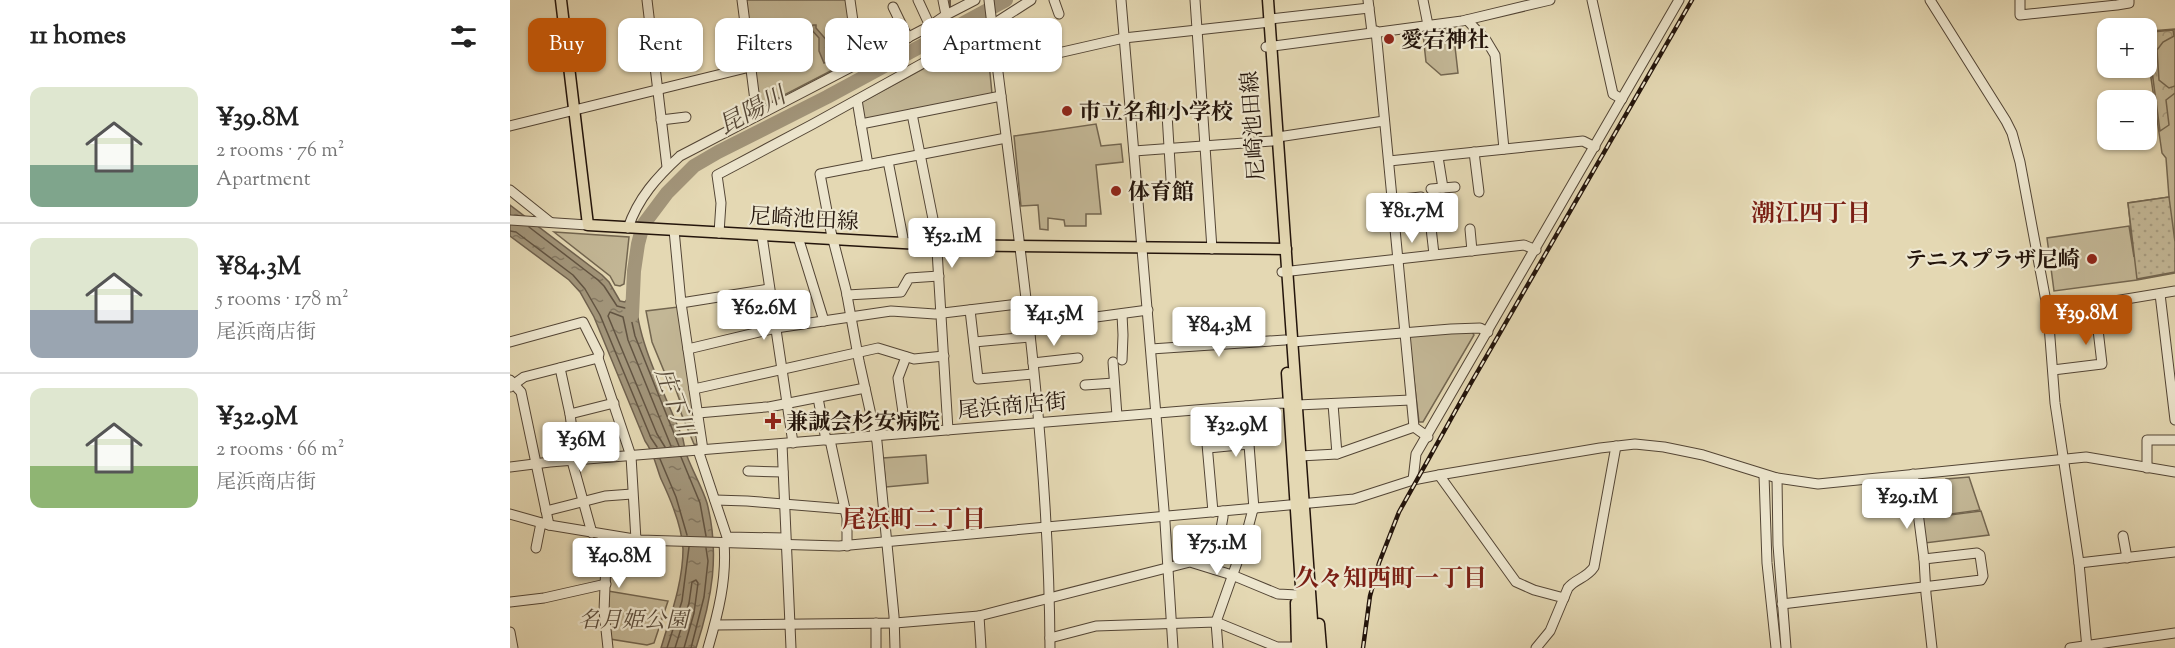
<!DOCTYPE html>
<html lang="en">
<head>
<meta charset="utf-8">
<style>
	:root { --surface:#fff; --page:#f2f2f2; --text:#222; --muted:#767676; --line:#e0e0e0; --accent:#b45309 }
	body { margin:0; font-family:"Sorts Mill Goudy","Noto Serif JP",serif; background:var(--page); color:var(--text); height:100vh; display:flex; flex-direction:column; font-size:22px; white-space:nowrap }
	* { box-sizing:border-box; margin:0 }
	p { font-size:20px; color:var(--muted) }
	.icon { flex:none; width:33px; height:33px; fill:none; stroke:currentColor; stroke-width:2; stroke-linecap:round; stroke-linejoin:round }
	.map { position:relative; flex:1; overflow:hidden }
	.details { display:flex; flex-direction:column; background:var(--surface); width:510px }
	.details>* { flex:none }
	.banner { position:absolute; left:18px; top:18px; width:570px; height:54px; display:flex; gap:12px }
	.tools { position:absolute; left:1587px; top:18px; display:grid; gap:12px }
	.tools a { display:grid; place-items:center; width:60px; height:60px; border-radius:12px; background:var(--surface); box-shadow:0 2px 4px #0004; font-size:30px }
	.price { position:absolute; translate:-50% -51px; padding:0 14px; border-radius:6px; background:#fff; color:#222; font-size:20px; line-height:39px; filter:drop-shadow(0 2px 3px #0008) }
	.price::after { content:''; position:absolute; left:50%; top:36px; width:18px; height:14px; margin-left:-9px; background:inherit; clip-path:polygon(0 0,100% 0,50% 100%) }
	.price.current { background:var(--accent); color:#fff }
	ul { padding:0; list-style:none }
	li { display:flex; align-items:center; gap:18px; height:150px; padding:0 30px }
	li+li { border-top:2px solid var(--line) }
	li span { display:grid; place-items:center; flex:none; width:168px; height:120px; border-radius:12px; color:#555 }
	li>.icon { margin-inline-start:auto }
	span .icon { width:72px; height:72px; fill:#fffc; stroke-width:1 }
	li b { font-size:26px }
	h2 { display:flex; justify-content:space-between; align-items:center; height:72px; padding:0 30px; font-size:26px }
	.tag { padding:0 21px; border-radius:12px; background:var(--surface); box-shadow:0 2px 4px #0004; font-size:21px; line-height:54px }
	.tag.current { background:var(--accent); color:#fff }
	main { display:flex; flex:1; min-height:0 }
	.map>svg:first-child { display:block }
</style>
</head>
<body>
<main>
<section class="details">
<h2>11 homes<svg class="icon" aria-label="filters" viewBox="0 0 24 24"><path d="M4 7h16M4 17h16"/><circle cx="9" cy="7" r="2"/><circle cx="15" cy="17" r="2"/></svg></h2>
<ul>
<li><span style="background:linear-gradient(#dfe7d0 65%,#7fa58c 0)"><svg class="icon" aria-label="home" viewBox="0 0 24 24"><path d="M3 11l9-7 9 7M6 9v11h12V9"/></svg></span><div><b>¥39.8M</b><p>2 rooms · 76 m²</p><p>Apartment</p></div></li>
<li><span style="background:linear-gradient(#dfe7d0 60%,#9aa5b1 0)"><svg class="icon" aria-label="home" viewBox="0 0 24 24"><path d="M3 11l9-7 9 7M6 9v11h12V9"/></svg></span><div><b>¥84.3M</b><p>5 rooms · 178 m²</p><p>尾浜商店街</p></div></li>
<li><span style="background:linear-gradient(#dfe7d0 65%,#8fb573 0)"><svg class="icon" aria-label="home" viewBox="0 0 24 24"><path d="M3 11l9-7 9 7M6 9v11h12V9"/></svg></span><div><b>¥32.9M</b><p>2 rooms · 66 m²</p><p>尾浜商店街</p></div></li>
</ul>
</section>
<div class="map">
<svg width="1665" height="648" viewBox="0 0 1665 648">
	<defs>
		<pattern id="forest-crowns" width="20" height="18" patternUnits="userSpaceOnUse" patternTransform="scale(1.5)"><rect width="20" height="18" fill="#c3b796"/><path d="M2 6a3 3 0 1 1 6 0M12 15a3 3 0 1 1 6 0" fill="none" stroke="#a79c80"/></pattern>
		<pattern id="garden-dots" width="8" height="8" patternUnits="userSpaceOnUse" patternTransform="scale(1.5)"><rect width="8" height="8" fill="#c3b796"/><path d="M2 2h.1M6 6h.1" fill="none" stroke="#a79c80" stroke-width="1.8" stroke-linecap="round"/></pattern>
		<pattern id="water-ripples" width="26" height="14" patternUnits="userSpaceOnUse" patternTransform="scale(1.5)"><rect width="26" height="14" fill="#a2957a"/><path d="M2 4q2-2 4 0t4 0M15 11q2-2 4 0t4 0" fill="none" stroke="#847862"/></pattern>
	</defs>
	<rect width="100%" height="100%" fill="#e4d8b3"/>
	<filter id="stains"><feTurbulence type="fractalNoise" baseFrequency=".00333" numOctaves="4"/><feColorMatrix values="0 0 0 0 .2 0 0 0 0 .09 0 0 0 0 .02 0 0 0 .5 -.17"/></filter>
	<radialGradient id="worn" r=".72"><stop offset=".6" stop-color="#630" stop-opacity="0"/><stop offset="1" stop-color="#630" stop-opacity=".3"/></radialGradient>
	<g fill="#c3b796" stroke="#736650" stroke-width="1.5">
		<path d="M236 0H336L344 53 338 62 255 105 248 102Z"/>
		<path d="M943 29 948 73 931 75 916 62 913 34Z"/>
		<path d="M1665 29V273L1627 280 1544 291 1537 238 1619 226 1624 257 1618 203 1659 197 1656 158 1652 153 1641 78V31Z"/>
		<path d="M466 40 470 46 477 42 482 94 353 120 350 103Z"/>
		<path d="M586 124 591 146 611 144 613 162 586 165 591 214H576V226H555L554 220 538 218V230L530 229 528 205 511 206 504 136Z"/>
		<path d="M44 232 119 237 114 284 110 286 105 285 100 276Z"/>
		<path d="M168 307 188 445 184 444 171 413V404L163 382 154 371 142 342 136 311Z"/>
		<path d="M961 330 964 335 913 422H909L899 338 902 335Z"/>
		<path d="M416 455 418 483 376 487 373 458Z"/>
		<path d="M1459 477 1470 510 1441 514 1436 479Z"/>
		<path d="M1435 480 1440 515 1471 511 1479 535 1415 543 1408 488 1412 483Z"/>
		<path d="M98 591 158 601 144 643 137 645 100 639Z"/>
	</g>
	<path fill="url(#forest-crowns)" stroke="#736650" stroke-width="1.5" d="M1663 30 1664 36 1653 42 1647 50 1649 80 1659 88 1665 86V93L1656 100 1659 125 1650 131 1642 71V32Z"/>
	<path fill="url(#garden-dots)" stroke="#736650" stroke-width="1.5" d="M1659 197 1665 242V272L1627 279 1618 203Z"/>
	<g fill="url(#water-ripples)" stroke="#6f614e" stroke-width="1.5">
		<path d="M303 25H306V28L319 43 334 42 336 52 332 53 327 51 322 53V58L327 66 323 68 320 61 314 63 309 51V38L300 28Z"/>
		<path d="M0 205 92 275 99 282 110 301 115 302 118 298H126C126 340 157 398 173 439 174 444 175 451 177 456 183 472 192 487 197 503 210 554 202 599 186 648H151C160 617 173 583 173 549 172 526 161 500 151 479 146 466 144 453 135 441L84 317 70 292 59 280 0 236Z"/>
	</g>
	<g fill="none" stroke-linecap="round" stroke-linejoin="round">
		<g stroke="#625442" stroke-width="1.5">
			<path d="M19 227 88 280 94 286 107 306 119 309 125 336 169 446"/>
			<path d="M0 231 6 232 63 275 75 289 90 315 141 438 147 447"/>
			<path d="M155 447 147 434 98 316 100 312 113 317 118 340 161 446"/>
			<path d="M171 457 190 503 196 536"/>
			<path d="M150 459 166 497 177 535"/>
			<path d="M157 648 172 601 179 547"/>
			<path d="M165 648 179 603 182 582 186 580 188 583 184 613 174 648"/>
			<path d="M181 648 194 597 198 561 196 548"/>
		</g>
		<g stroke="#6f614e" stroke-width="2">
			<path d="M440 0V9"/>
			<path d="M440 15 442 29"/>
		</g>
		<path stroke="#a2957a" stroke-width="14" d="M122 315 124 271 128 244 133 225 157 193 184 166 208 152 317 97 496 0"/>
		<g stroke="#534535" stroke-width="11">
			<g id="minor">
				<path d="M137 0 157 167"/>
				<path d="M232 0 247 116"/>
				<path d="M340 0 349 64"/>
				<path d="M408 0 420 26"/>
				<path d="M433 0 436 15"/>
				<path d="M479 0C505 215 539 431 540 648"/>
				<path d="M544 0 549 14"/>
				<path d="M611 0 655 522 663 648"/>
				<path d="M685 0 702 249"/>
				<path d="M858 0 862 32"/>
				<path d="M913 0 918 25"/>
				<path d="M1082 0 1103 94 1112 99"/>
				<path d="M1420 0 1496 121 1502 133 1510 162 1538 312 1545 403 1569 563 1577 648"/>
				<path d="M1510 0V15L1607 5 1619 3V0"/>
				<path d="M383 7 398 38"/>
				<path d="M760 19 859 8"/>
				<path d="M957 20 976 40 985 55 994 149"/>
				<path d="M866 31 904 427 918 437"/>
				<path d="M756 47 952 21 1040 0"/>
				<path d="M487 67 614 38 760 22"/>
				<path d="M347 100 351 124"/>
				<path d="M402 114 426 234 438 430"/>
				<path d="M657 114 661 180"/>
				<path d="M151 120 176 117"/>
				<path d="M0 126 240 67"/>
				<path d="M768 137 874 121"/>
				<path d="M624 151 762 141"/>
				<path d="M964 152 969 192"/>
				<path d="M928 157 933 188"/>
				<path d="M378 161 394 243"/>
				<path d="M879 161 1073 141 1085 147"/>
				<path d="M358 165 351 124 491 96"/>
				<path d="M921 189 945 187"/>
				<path d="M0 190 40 222"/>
				<path d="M882 200 911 197 912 207"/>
				<path d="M0 220 78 225"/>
				<path d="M118 228C128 198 147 177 170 156L420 26 436 15 465 0"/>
				<path d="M921 228 924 254"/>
				<path d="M960 229 962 251"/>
				<path d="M164 230 171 303 193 450"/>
				<path d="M209 233 211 203 207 175 303 124 482 25 521 0"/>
				<path d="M252 236 283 443"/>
				<path d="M288 237 314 321"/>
				<path d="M772 272 1014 245 1026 250"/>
				<path d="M1650 294 1665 420"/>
				<path d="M337 295 391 292 399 278 429 276"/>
				<path d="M171 303 259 289"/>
				<path d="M460 310 468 379 523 374"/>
				<path d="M1538 312 1665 291"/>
				<path d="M612 314 613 335 612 360"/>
				<path d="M519 326 638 310"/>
				<path d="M0 342 73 322 89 354 88 358 121 456 126 540"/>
				<path d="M464 342 520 337"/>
				<path d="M782 342 941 329 970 328 978 332"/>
				<path d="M178 349 266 328 381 311 425 314 516 303"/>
				<path d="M641 349 775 340"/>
				<path d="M396 357 388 378 396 433"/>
				<path d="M603 362 607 416"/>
				<path d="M523 363 568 358"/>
				<path d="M50 368 60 414 66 460"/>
				<path d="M1543 370 1592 364 1585 304"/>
				<path d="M0 380 11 392 39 525"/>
				<path d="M575 385 604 383"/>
				<path d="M0 387 14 377 88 358"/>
				<path d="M184 389 368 348 404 359 434 356"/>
				<path d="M308 398 316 440"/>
				<path d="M823 404 827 454"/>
				<path d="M736 406 744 509"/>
				<path d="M259 407 355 388"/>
				<path d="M694 410 703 512"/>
				<path d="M188 413 256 407"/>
				<path d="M60 414 104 403"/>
				<path d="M320 440 337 518V546"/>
				<path d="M272 444 281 648"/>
				<path d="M698 448 739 444"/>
				<path d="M188 450 217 537 275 538"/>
				<path d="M790 456 827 454 904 427"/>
				<path d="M62 461 82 533"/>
				<path d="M0 467 40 462 772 403 787 405 901 400"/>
				<path d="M1637 468V440H1665"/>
				<path d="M238 471 273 472"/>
				<path d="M1403 474 1414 559 1416 594 1422 648"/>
				<path d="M929 475 1006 582 1024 590 1054 598"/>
				<path d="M1254 475 1257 563 1266 648"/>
				<path d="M1267 478 1268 545 1276 648"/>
				<path d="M903 480 906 454 1169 0"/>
				<path d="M205 500 237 501 335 509"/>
				<path d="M36 511 95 496 122 494"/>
				<path d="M0 514 39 525 130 540 329 546 844 499 903 480 929 475 1090 448 1125 444 1154 447 1193 455 1267 478 1308 484 1576 457 1665 472"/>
				<path d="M92 535 96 562 94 611 98 648"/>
				<path d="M1613 536 1617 558"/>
				<path d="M26 548 31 523"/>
				<path d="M1569 563 1665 552"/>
				<path d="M704 569 713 517V511"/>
				<path d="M0 602 34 598 96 584"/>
				<path d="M1272 604 1471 580 1473 576 1470 555 1467 553 1414 559"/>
				<path d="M469 616 471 648"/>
				<path d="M366 623V648"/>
				<path d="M205 625 385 623 469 616 680 562 722 575 768 594 787 595"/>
				<path d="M0 632 3 648"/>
				<path d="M540 638 586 626 706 622 767 647H787"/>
				<path d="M198 648C208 614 217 579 214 543"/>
				<path d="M385 648 384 616 367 442 349 361 336 290 321 232 310 174 496 138"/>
				<path d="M708 648 706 622 734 543 743 509"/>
				<path d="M1026 648 1040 631 1058 588C1065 579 1077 578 1084 567L1106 446"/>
				<path d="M1560 648 1665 633"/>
			</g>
		</g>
		<g stroke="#23140b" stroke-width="13">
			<g id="major">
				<path d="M51 0 78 225 428 245 776 249"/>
				<path d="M758 0 804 648"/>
				<path d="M777 373 795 648"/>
				<path d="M786 603 787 648"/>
				<path d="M809 624 811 648"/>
			</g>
		</g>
		<use href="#minor" stroke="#ede6ce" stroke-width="9"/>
		<use href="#major" stroke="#e4d8b3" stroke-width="10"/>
		<g stroke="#23140b" stroke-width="4.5">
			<path id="rail" d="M853 648 860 596 869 563 889 512 961 383 1182 0"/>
		</g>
		<use href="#rail" stroke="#ede6ce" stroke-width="2" stroke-dasharray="7" stroke-linecap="butt"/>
	</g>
	<g fill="#8f2418" stroke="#ede6ce" stroke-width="2">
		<circle cx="879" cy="39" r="6"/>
		<circle cx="557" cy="111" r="6"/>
		<circle cx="606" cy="191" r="6"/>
		<circle cx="1582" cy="259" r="6"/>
		<path d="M260 412h6v6h6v6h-6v6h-6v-6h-6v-6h6z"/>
	</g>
	<g text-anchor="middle" stroke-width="4.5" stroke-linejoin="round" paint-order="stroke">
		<g font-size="22" font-weight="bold" fill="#23140b" stroke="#ede6ce" text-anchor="start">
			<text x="891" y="47">愛宕神社</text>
			<text x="569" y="119">市立名和小学校</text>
			<text x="618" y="199">体育館</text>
			<text x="1570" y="267" text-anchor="end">テニスプラザ尼崎</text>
			<text x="276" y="429">兼誠会杉安病院</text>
		</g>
		<g font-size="22" fill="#23140b" stroke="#ede6ce">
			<text transform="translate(742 126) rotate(-94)" y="8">尼崎池田線</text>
			<text transform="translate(294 218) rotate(3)" y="8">尼崎池田線</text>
			<text transform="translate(502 405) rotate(-5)" y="8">尾浜商店街</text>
		</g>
		<g font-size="22" font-style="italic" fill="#5b4d3c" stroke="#ede6ce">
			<text x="123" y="627">名月姫公園</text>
		</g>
		<g font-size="24" font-style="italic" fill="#564837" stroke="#ede6ce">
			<text transform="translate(242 110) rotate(-28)" y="8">昆陽川</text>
			<text transform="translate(165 402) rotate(70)" y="8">庄下川</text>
		</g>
		<g font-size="24" font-weight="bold" fill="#7a1f14" stroke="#ede6ce">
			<text x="1301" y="221">潮江四丁目</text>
			<text x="404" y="527">尾浜町二丁目</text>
			<text x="881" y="586">久々知西町一丁目</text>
		</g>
	</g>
	<rect width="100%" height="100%" filter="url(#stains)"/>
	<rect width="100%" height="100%" fill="url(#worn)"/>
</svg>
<div class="tools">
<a>+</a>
<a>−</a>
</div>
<b class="price" style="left:902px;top:244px">¥81.7M</b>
<b class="price" style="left:442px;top:269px">¥52.1M</b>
<b class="price" style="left:254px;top:341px">¥62.6M</b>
<b class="price current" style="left:1576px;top:346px">¥39.8M</b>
<b class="price" style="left:544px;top:347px">¥41.5M</b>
<b class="price" style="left:709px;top:358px">¥84.3M</b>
<b class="price" style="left:726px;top:458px">¥32.9M</b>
<b class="price" style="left:71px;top:473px">¥36M</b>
<b class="price" style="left:1397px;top:530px">¥29.1M</b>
<b class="price" style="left:707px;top:576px">¥75.1M</b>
<b class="price" style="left:109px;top:589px">¥40.8M</b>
<div class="banner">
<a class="tag current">Buy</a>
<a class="tag">Rent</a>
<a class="tag">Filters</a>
<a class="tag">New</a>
<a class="tag">Apartment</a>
</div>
</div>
</main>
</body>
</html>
